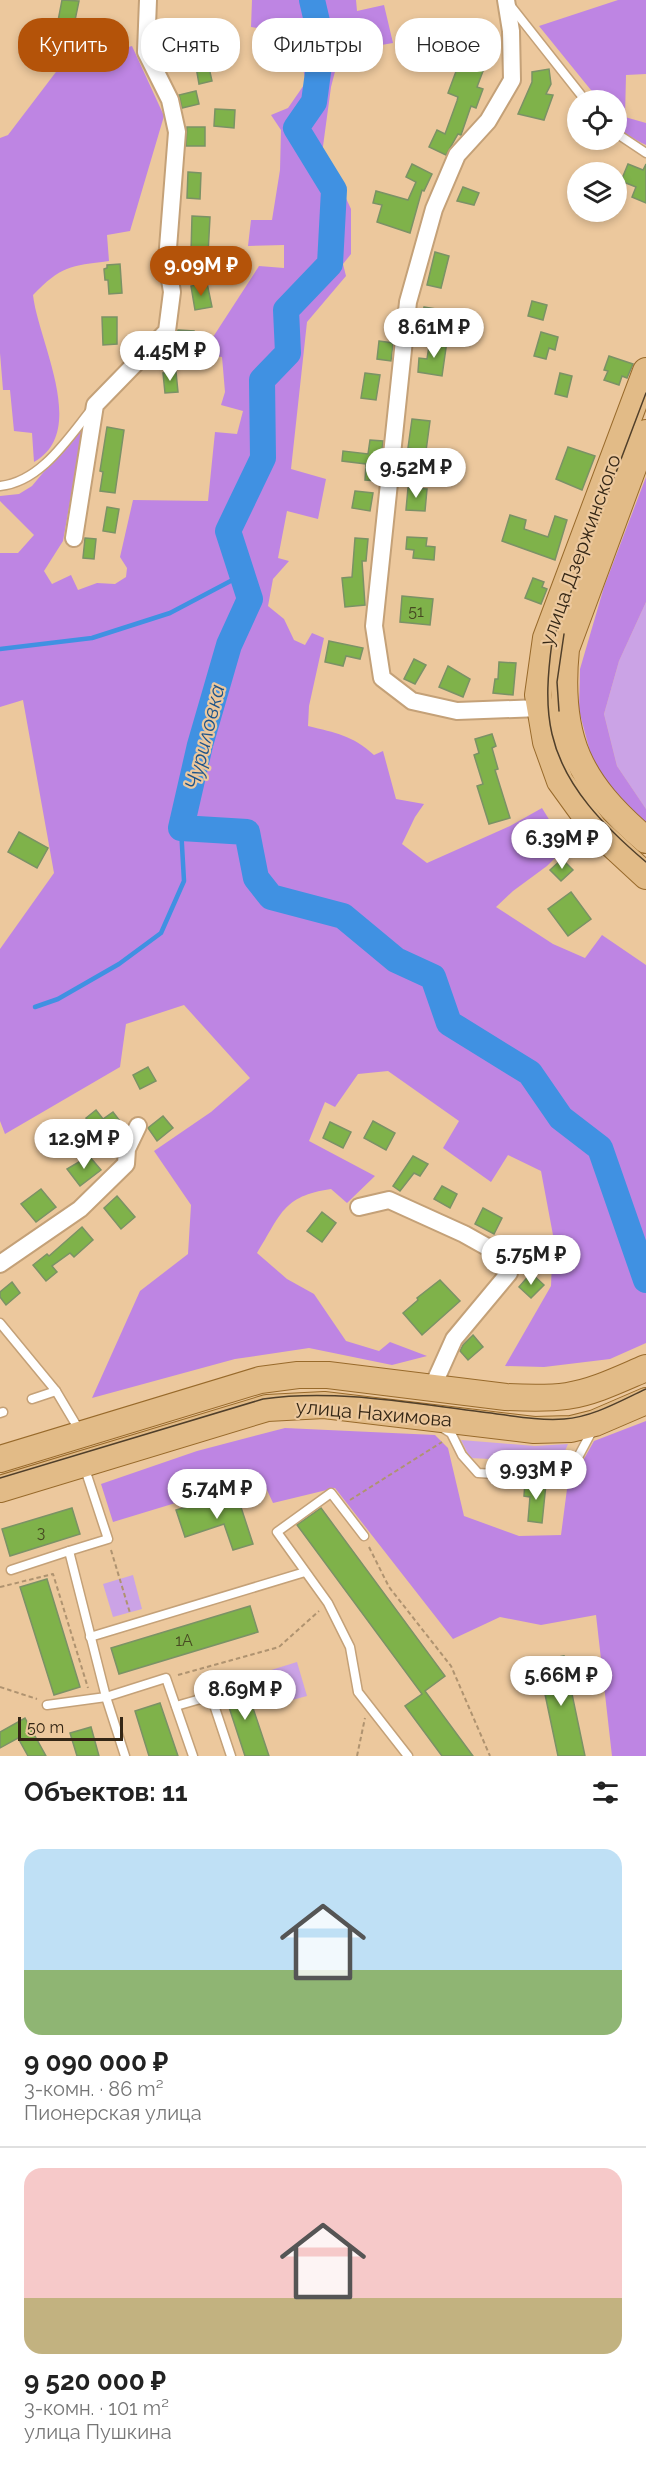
<!DOCTYPE html>
<html lang="ru">
<head>
<meta charset="utf-8">
<style>
	:root { --surface:#fff; --page:#f6f6f6; --text:#222; --muted:#767676; --line:#e0e0e0; --accent:#b45309 }
	body { margin:0; font-family:Raleway,sans-serif; background:var(--page); color:var(--text); height:100vh; display:flex; flex-direction:column; font-size:22px; white-space:nowrap }
	* { box-sizing:border-box; margin:0 }
	p { font-size:20px; color:var(--muted) }
	.icon { flex:none; width:33px; height:33px; fill:none; stroke:currentColor; stroke-width:2; stroke-linecap:round; stroke-linejoin:round }
	.map { position:relative; height:1756px; overflow:hidden }
	.drawer { display:flex; flex-direction:column; background:var(--surface); flex:1 }
	.drawer>* { flex:none }
	.guide { position:absolute; left:18px; top:18px; width:610px; height:54px; display:flex; gap:12px }
	.controls { position:absolute; left:567px; top:90px; display:grid; gap:12px }
	.controls a { display:grid; place-items:center; width:60px; height:60px; border-radius:50%; background:var(--surface); box-shadow:0 3px 9px #0003; font-size:30px }
	.scale { position:absolute; left:18px; bottom:15px; width:105px; box-sizing:border-box; padding-left:6px; border:3px solid #342615; border-top:0; font-size:16px; line-height:21px; white-space:nowrap; color:#342615; -webkit-text-stroke:4px #ecc89d; paint-order:stroke }
	.price { position:absolute; translate:-50% -51px; padding:0 14px; border-radius:21px; background:#fff; color:#222; font-size:20px; line-height:39px; filter:drop-shadow(0 2px 3px #0008) }
	.price::after { content:''; position:absolute; left:50%; top:36px; width:18px; height:14px; margin-left:-9px; background:inherit; clip-path:polygon(0 0,100% 0,50% 100%) }
	.price.active { background:var(--accent); color:#fff }
	ul { padding:0; list-style:none }
	li { display:grid; align-content:center; gap:12px; height:318px; padding:0 24px }
	li+li { border-top:2px solid var(--line) }
	li span { display:grid; place-items:center; height:186px; border-radius:18px; color:#555 }
	li>.icon { margin-inline-start:auto }
	span .icon { width:108px; height:108px; fill:#fffc; stroke-width:1 }
	li b { font-size:26px }
	h2 { display:flex; justify-content:space-between; align-items:center; height:72px; padding:0 24px; font-size:26px }
	.pill { padding:0 21px; border-radius:24px; background:var(--surface); box-shadow:0 3px 9px #0003; font-size:21px; line-height:54px }
	.pill.active { background:var(--accent); color:#fff }
	.map>svg:first-child { display:block }
</style>
</head>
<body>
<div class="map">
<svg width="646" height="1756" viewBox="0 0 646 1756">
	<rect width="100%" height="100%" fill="#ecc89d"/>
	<g fill="#cba3e6">
		<path d="M646 602V809L617 766 604 714 619 661Z"/>
		<path d="M461 1440 535 1446 568 1444 563 1456 554 1462 470 1458Z"/>
		<path d="M133 1575 142 1609 113 1617 103 1584Z"/>
		<path d="M297 1662 307 1696 277 1704 268 1671Z"/>
	</g>
	<g fill="#be85e3">
		<path d="M252 0H356L357 11 384 5 393 43 340 52 331 87 321 161 336 177 351 209V254L343 264 346 276 307 322 291 469 326 479 318 519 287 511 278 558 289 561 273 579 268 606 284 619 294 640 305 645 312 633 324 638 309 706 308 726C336 733 352 735 374 755L383 751 396 799 424 804 415 817 402 844 427 863 510 826 542 808 566 847 547 866 513 891 496 907 553 944 585 958 602 935 646 965V1343L610 1359 544 1367 505 1366 551 1286 553 1235 541 1171 508 1155 491 1182 443 1148 459 1121 388 1071 358 1074 335 1107 325 1102 309 1141 375 1176 347 1203 331 1189C282 1196 281 1215 257 1253L287 1279 314 1294 346 1341 379 1351 390 1342 427 1356 392 1365 309 1348 235 1359 92 1398 140 1291 188 1254 191 1205 154 1151 211 1112 250 1078 184 1005 126 1024 120 1067 5 1134 0 1121V949L54 873 23 700 0 707V553H18L34 535 0 501V496L19 494 32 486 80 428 83 429 63 541 44 571 52 584 71 575 78 590 97 583 115 584 126 577 127 568 120 557 133 500 208 501 215 432 237 434 243 411 221 405 225 392 222 357 202 354 259 266 284 268V245L248 246 251 220H272L280 170 281 130 271 115 288 108 306 82 295 34 251 27Z"/>
		<path d="M618 0H646V74L626 75 625 117 646 123V145C620 132 616 130 616 100H599L539 26Z"/>
		<path d="M132 46 164 116 130 231 107 235 109 261C70 266 61 266 33 295 38 341 89 432 34 462L32 433 14 431 10 390H3L0 353V138L8 135 59 68Z"/>
		<path d="M646 477V602L619 661 604 714 617 766 646 809V829L611 792 590 752 579 710 580 669 604 587Z"/>
		<path d="M646 1421V1756H612L596 1615 541 1625 500 1617 453 1639 335 1488 273 1503 261 1477 113 1522 101 1484 197 1451 285 1428 435 1435 448 1448 464 1516 519 1536 561 1535 567 1489 594 1441Z"/>
	</g>
	<g fill="none" stroke-linecap="round" stroke-linejoin="round">
		<g stroke="#4091e2" stroke-width="4.5">
			<path d="M0 649 92 638 170 613 242 575"/>
			<path d="M35 1007 58 999 119 964 161 933 184 881 181 828"/>
		</g>
		<path stroke="#4091e2" stroke-width="26" d="M312 0 322 43 314 102 296 128 334 190 330 264 286 310 288 353 262 380 263 458 228 531 250 599 229 645 200 745 181 828 247 832 256 878 271 897 343 916 396 960 433 977 449 1023 530 1073 561 1118 600 1148 646 1280"/>
	</g>
	<g fill="#7fb24a" stroke="#7a9265" stroke-width="1.5">
		<path d="M62 0 79 1 74 25 58 21Z"/>
		<path d="M459 43 492 45 491 63H486L477 87 483 89 476 108 471 106 461 135 458 134 446 155 429 147 437 130 445 134 457 101 458 97 448 93 458 66Z"/>
		<path d="M207 59 212 81 199 84 195 61Z"/>
		<path d="M549 69 551 84 546 94 553 95 544 120 518 114 532 82V72Z"/>
		<path d="M196 91 199 104 182 108 179 95Z"/>
		<path d="M215 109 235 110 234 128 214 126Z"/>
		<path d="M187 127H205V146H186Z"/>
		<path d="M412 164 432 174 424 191 422 190 410 233 377 222 382 205 373 203 376 191 408 200 416 182 406 177Z"/>
		<path d="M628 164 643 170 646 164V203L632 197 636 187 621 181Z"/>
		<path d="M188 172 201 173 200 199 187 198Z"/>
		<path d="M463 187 479 193 474 205 457 201Z"/>
		<path d="M192 216 210 217 208 254 191 253Z"/>
		<path d="M435 252 449 256 441 288 427 285Z"/>
		<path d="M120 264 122 293 109 294 108 280H105L104 269 107 268V265Z"/>
		<path d="M207 283 212 307 195 310 191 286Z"/>
		<path d="M532 301 547 305 543 320 528 316Z"/>
		<path d="M424 307 443 310 439 336 419 333Z"/>
		<path d="M102 317H117V344L103 345Z"/>
		<path d="M178 330 194 331 193 347 173 346Z"/>
		<path d="M541 332 558 337 555 350 549 348 546 359 534 356Z"/>
		<path d="M430 339 447 341 442 376 418 372 419 358 427 359Z"/>
		<path d="M379 341 393 343 391 361 377 359Z"/>
		<path d="M609 356 633 364 627 378 622 376 619 385 604 380 608 371 604 370Z"/>
		<path d="M176 372 178 392 165 393 163 373Z"/>
		<path d="M365 373 380 375 376 400 361 398Z"/>
		<path d="M560 373 572 376 567 397 555 394Z"/>
		<path d="M412 419 430 421 426 451 408 448Z"/>
		<path d="M107 427 124 430 115 493 100 491 103 472 100 471Z"/>
		<path d="M370 440 383 441 378 481 365 480 366 464 342 461 343 451 368 454Z"/>
		<path d="M568 447 595 456 582 490 556 479Z"/>
		<path d="M408 488 427 489 425 511 406 510Z"/>
		<path d="M355 491 373 493 370 511 352 508Z"/>
		<path d="M107 507 119 509 115 533 103 531Z"/>
		<path d="M510 515 526 520 524 529 548 537 555 516 567 520 555 560 502 541Z"/>
		<path d="M407 537 427 538 426 546 435 547 434 560 413 558 414 550 406 549Z"/>
		<path d="M85 538 96 539 94 559 83 558Z"/>
		<path d="M355 538 368 539 366 561H362L365 605 345 607 342 578 352 577Z"/>
		<path d="M533 578 544 582 542 587 547 589 541 604 525 598Z"/>
		<path d="M402 596 433 599 430 625 400 622Z"/>
		<path d="M329 641 363 648 360 659 346 656 343 666 325 662Z"/>
		<path d="M414 659 426 665 415 684 404 679Z"/>
		<path d="M499 662 516 663 513 695 493 693 495 679H498Z"/>
		<path d="M448 666 470 679 463 697 439 687Z"/>
		<path d="M492 734 496 746 492 748 498 769 495 770 510 818 489 824 477 786 483 784 474 755 479 753 475 739Z"/>
		<path d="M19 832 48 848 37 868 8 852Z"/>
		<path d="M562 859 573 870 561 881 550 870Z"/>
		<path d="M571 892 591 919 568 936 548 909Z"/>
		<path d="M148 1067 156 1081 140 1089 133 1075Z"/>
		<path d="M96 1110 103 1119 113 1112 120 1121 101 1136 86 1118Z"/>
		<path d="M163 1116 173 1128 157 1141 148 1128Z"/>
		<path d="M373 1121 395 1133 386 1150 364 1138Z"/>
		<path d="M330 1122 351 1132 343 1148 323 1138Z"/>
		<path d="M89 1156 101 1170 80 1186 67 1169Z"/>
		<path d="M413 1156 428 1164 420 1176 414 1173 400 1191 393 1186Z"/>
		<path d="M442 1186 457 1194 450 1208 434 1199Z"/>
		<path d="M41 1189 56 1207 36 1222 21 1204Z"/>
		<path d="M117 1196 135 1217 121 1229 104 1208Z"/>
		<path d="M483 1208 502 1218 494 1234 475 1224Z"/>
		<path d="M322 1212 336 1223 322 1242 307 1231Z"/>
		<path d="M82 1227 93 1240 74 1257 70 1253 52 1266 57 1272 46 1281 33 1265 47 1254 49 1256Z"/>
		<path d="M531 1273 544 1285 531 1298 519 1287Z"/>
		<path d="M440 1280 460 1301 422 1335 403 1313 418 1300 417 1298Z"/>
		<path d="M12 1282 20 1293 6 1305 0 1297V1292Z"/>
		<path d="M473 1335 483 1347 468 1360 460 1351 463 1345Z"/>
		<path d="M527 1463 548 1465 547 1471 527 1470Z"/>
		<path d="M525 1482 546 1484 542 1523 528 1521 530 1497 524 1496Z"/>
		<path d="M237 1495 253 1544 233 1550 224 1524 185 1537 176 1510 216 1498 217 1501Z"/>
		<path d="M72 1508 80 1534 10 1556 2 1529Z"/>
		<path d="M321 1508 445 1676 425 1691 473 1756H442L405 1706 422 1694 297 1525Z"/>
		<path d="M47 1579 80 1687 54 1695 20 1587Z"/>
		<path d="M250 1606 258 1632 119 1674 111 1648Z"/>
		<path d="M564 1656 585 1756H558L538 1661Z"/>
		<path d="M244 1681 269 1756H245L223 1689Z"/>
		<path d="M160 1703 178 1756H149L135 1711Z"/>
		<path d="M25 1718 46 1756H28L18 1738 0 1748V1732Z"/>
		<path d="M91 1727 99 1756H77L70 1733Z"/>
	</g>
	<g fill="none" stroke-linecap="round" stroke-linejoin="round">
		<g stroke="#c4a178" stroke-width="11">
			<g id="service">
				<path d="M510 5 585 100"/>
				<path d="M616 133 646 153"/>
				<path d="M0 486C40 482 67 440 91 410"/>
				<path d="M0 1323 56 1391 81 1433"/>
				<path d="M32 1399 56 1391"/>
				<path d="M0 1413 3 1412"/>
				<path d="M443 1428 451 1433 462 1455 478 1473 560 1478 576 1461 593 1429"/>
				<path d="M364 1536 331 1493 277 1532 328 1603 350 1647 358 1692 408 1756"/>
				<path d="M69 1551 108 1539 84 1466"/>
				<path d="M11 1570 69 1551 106 1697 125 1756"/>
				<path d="M90 1637 305 1572"/>
				<path d="M47 1705 106 1697 166 1678 193 1756"/>
				<path d="M176 1706 211 1696 231 1756"/>
			</g>
		</g>
		<g stroke="#c4a178" stroke-width="20">
			<g id="minor">
				<path d="M506 0 511 31 512 80 488 121 457 155 434 209 408 302 374 626 382 678 412 701 457 711 540 708"/>
				<path d="M74 538 95 405 167 331 172 292 167 261 177 132 170 100 146 52 148 0"/>
				<path d="M359 1207 389 1200 464 1234 505 1257 509 1273 454 1339 432 1388"/>
				<path d="M0 1264 80 1209 126 1164 127 1149 138 1126"/>
			</g>
		</g>
		<g stroke="#986a2b" stroke-width="28">
			<g id="primary">
				<path d="M646 371 546 638 538 695 546 742 560 781 594 828 646 876"/>
				<path d="M646 433 566 649C557 738 579 783 646 840"/>
				<path d="M0 1459 260 1380 298 1375H328L506 1397C526 1398 547 1399 567 1396 594 1392 620 1379 646 1368"/>
				<path d="M0 1489 267 1408 324 1405 534 1430 571 1429 595 1423 646 1401"/>
			</g>
		</g>
		<g stroke="#af9370" stroke-width="2" stroke-dasharray="4.5 3" stroke-linecap="butt">
			<path d="M350 1500 442 1442"/>
			<path d="M369 1547 389 1587 451 1666 490 1756"/>
			<path d="M111 1550 130 1613"/>
			<path d="M0 1587 53 1574 88 1688"/>
			<path d="M178 1675 279 1647 319 1611"/>
			<path d="M0 1687 37 1699"/>
			<path d="M357 1756 365 1718"/>
		</g>
		<use href="#service" stroke="#fff" stroke-width="8"/>
		<use href="#minor" stroke="#fff" stroke-width="16"/>
		<use href="#primary" stroke="#e2bb87" stroke-width="26"/>
		<g stroke="#503f2a" stroke-width="1.5">
			<path d="M646 393 552 642C548 672 545 704 552 734 564 787 606 828 646 862"/>
			<path d="M559 711 557 682 564 634"/>
			<path d="M0 1478 263 1399C336 1389 409 1403 482 1412 509 1415 537 1421 564 1419 593 1417 620 1401 646 1389"/>
		</g>
	</g>
	<g text-anchor="middle" stroke-width="4.5" stroke-linejoin="round" paint-order="stroke">
		<g font-size="16" fill="#474922">
			<text x="416" y="617">51</text>
			<text x="41" y="1538">3</text>
			<text x="184" y="1646">1А</text>
		</g>
		<g font-size="20" fill="#342615" stroke="#ecc89d">
			<text transform="translate(580 550) rotate(-70)" y="7">улица Дзержинского</text>
			<text transform="translate(374 1413) rotate(5)" y="7">улица Нахимова</text>
		</g>
		<g font-size="21" font-style="italic" fill="#1e548a" stroke="#ecc89d">
			<text transform="translate(205 737) rotate(-76)" y="7">Чуриловка</text>
		</g>
	</g>
</svg>
<div class="controls">
<a><svg class="icon" aria-label="locate" viewBox="0 0 24 24"><circle cx="12" cy="12" r="6"/><path d="M12 2v4M12 18v4M2 12h4M18 12h4"/></svg></a>
<a><svg class="icon" aria-label="layers" viewBox="0 0 24 24"><path d="M12 4l9 5-9 5-9-5zM3 14l9 5 9-5"/></svg></a>
</div>
<div class="scale">50 m</div>
<b class="price active" style="left:201px;top:297px">9.09M ₽</b>
<b class="price" style="left:434px;top:359px">8.61M ₽</b>
<b class="price" style="left:170px;top:382px">4.45M ₽</b>
<b class="price" style="left:416px;top:499px">9.52M ₽</b>
<b class="price" style="left:562px;top:870px">6.39M ₽</b>
<b class="price" style="left:84px;top:1170px">12.9M ₽</b>
<b class="price" style="left:531px;top:1286px">5.75M ₽</b>
<b class="price" style="left:536px;top:1501px">9.93M ₽</b>
<b class="price" style="left:217px;top:1520px">5.74M ₽</b>
<b class="price" style="left:561px;top:1707px">5.66M ₽</b>
<b class="price" style="left:245px;top:1721px">8.69M ₽</b>
<div class="guide">
<a class="pill active">Купить</a>
<a class="pill">Снять</a>
<a class="pill">Фильтры</a>
<a class="pill">Новое</a>
</div>
</div>
<section class="drawer">
<h2>Объектов: 11<svg class="icon" aria-label="filters" viewBox="0 0 24 24"><path d="M4 7h16M4 17h16"/><circle cx="9" cy="7" r="2"/><circle cx="15" cy="17" r="2"/></svg></h2>
<ul>
<li><span style="background:linear-gradient(#bfe0f5 65%,#8fb573 0)"><svg class="icon" aria-label="home" viewBox="0 0 24 24"><path d="M3 11l9-7 9 7M6 9v11h12V9"/></svg></span><div><b>9 090 000 ₽</b><p>3-комн. · 86 m²</p><p>Пионерская улица</p></div></li>
<li><span style="background:linear-gradient(#f6c9c9 70%,#c2b280 0)"><svg class="icon" aria-label="home" viewBox="0 0 24 24"><path d="M3 11l9-7 9 7M6 9v11h12V9"/></svg></span><div><b>9 520 000 ₽</b><p>3-комн. · 101 m²</p><p>улица Пушкина</p></div></li>
</ul>
</section>
</body>
</html>
